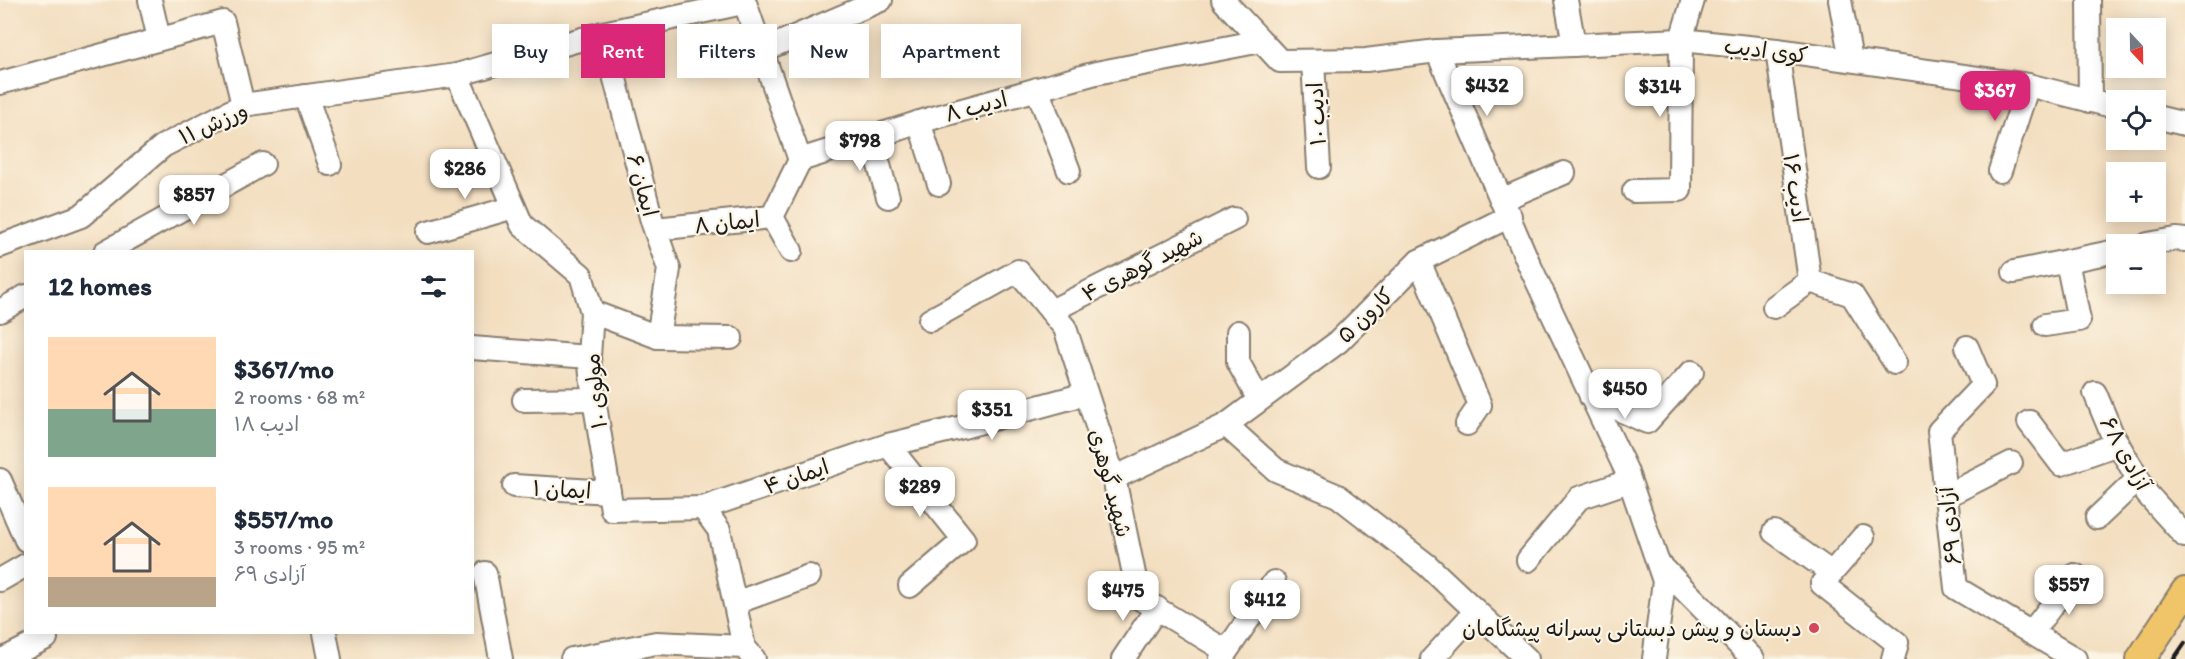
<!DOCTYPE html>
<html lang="en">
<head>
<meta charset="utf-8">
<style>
	:root { --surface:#fff; --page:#f2f2f3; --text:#1f2937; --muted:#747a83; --accent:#db2777 }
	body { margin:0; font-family:Itim,"Playpen Sans Arabic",sans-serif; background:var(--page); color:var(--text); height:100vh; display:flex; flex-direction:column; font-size:22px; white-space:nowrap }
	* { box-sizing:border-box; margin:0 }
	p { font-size:20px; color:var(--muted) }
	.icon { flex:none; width:33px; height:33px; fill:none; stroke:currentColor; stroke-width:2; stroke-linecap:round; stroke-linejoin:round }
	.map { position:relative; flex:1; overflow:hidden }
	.panel { position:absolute; left:24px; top:250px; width:450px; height:384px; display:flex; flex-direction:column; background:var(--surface); border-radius:0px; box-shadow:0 3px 15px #0003 }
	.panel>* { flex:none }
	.top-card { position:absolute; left:492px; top:24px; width:570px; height:54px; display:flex; gap:12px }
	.needle { width:39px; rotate:158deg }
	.fabs { position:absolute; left:2106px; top:18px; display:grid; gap:12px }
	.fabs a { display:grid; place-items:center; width:60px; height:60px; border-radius:0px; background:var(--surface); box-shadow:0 3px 15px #0003; font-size:30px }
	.price { position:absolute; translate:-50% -51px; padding:0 14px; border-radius:12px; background:#fff; color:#222; font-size:20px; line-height:39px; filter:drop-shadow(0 2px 3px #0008) }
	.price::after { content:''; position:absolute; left:50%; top:36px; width:18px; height:14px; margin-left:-9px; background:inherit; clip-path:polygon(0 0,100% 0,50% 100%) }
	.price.on { background:var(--accent); color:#fff }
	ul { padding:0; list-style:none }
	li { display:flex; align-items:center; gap:18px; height:150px; padding:0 24px }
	li span { display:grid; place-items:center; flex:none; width:168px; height:120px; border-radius:0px; color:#555 }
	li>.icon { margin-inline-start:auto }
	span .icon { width:72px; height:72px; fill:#fffc; stroke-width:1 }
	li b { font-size:26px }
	h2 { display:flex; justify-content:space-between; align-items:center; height:72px; padding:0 24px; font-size:26px }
	.tag { padding:0 21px; border-radius:0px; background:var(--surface); box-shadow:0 3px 15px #0003; font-size:21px; line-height:54px }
	.tag.on { background:var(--accent); color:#fff }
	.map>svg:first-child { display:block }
</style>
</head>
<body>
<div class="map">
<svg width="2185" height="659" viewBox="0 0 2185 659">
	<rect width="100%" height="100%" fill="#fcf5e5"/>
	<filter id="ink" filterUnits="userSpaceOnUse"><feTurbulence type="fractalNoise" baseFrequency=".0167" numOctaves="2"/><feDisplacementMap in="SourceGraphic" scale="12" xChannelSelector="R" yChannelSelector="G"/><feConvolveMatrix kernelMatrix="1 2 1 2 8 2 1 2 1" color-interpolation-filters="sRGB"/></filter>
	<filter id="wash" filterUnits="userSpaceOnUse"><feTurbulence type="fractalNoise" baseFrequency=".008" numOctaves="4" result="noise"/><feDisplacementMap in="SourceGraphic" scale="24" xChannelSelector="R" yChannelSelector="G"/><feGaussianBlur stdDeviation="1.35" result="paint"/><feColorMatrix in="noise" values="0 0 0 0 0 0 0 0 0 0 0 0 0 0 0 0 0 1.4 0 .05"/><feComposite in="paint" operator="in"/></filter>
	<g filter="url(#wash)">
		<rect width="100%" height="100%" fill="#f3dec0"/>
	</g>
	<g filter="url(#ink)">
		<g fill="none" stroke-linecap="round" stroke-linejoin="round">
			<g stroke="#887d6e" stroke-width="26">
				<g id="minor">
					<path d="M150 0 159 39"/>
					<path d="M744 0 800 160"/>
					<path d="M1223 0 1280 61 1366 60 1437 51 1681 40 1777 50 2028 85 2116 107"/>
					<path d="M1566 0 1574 45"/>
					<path d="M1840 0 1851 60"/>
					<path d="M2089 0 2090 101"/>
					<path d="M761 51 881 0"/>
					<path d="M1437 51 1529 264 1626 470 1664 581 1654 659"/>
					<path d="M1313 61 1319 167"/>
					<path d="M457 75 522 225 581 275 592 312 589 357 594 399 612 510 703 508 719 530 744 647"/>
					<path d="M0 83 223 22 243 105"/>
					<path d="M1037 89 1069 171"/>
					<path d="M306 96 330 164"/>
					<path d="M2156 117 2185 124"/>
					<path d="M919 122 939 184"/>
					<path d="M871 137 888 197"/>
					<path d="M800 160 933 118 1096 73 1261 41"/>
					<path d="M2000 171 2028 85"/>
					<path d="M1634 191 1680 190 1681 40 1693 0"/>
					<path d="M1501 200 1564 173"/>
					<path d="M772 217 791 251"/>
					<path d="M655 229 772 217 800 160"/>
					<path d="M428 232 514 207"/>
					<path d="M2148 244 2176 239 2185 240"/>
					<path d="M0 246 81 216 163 146 243 105 457 75 603 33 743 3"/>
					<path d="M105 252 263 164"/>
					<path d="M1419 261 1480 405 1467 424"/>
					<path d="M2014 272 2116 251"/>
					<path d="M1810 281 1852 295 1895 363"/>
					<path d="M1774 307 1810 281 1777 50"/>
					<path d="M0 311 26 296"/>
					<path d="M1051 311 1234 219"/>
					<path d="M592 312 658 337 669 269 652 221 603 33"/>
					<path d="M930 320 1018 271 1065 328 1114 478 1139 598 1226 651"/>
					<path d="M2045 325 2079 320 2067 261"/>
					<path d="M1238 332V362L1259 400"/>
					<path d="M658 337 731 338"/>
					<path d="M1967 347 1983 385 1939 431 1956 588 2075 659"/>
					<path d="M472 348 589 357"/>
					<path d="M2095 393 2112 434 2147 494 2185 536"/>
					<path d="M1591 397 1647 422 1692 372"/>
					<path d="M524 400 594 399"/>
					<path d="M2029 422 2061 464 2118 444"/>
					<path d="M1226 425 1276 470 1338 496 1427 565 1527 659"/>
					<path d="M888 445 964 540 910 586"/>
					<path d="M1114 478 1226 425 1338 342 1419 261 1510 216"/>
					<path d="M0 480 26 540"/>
					<path d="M514 486 609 492"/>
					<path d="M1946 496 2011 463"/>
					<path d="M703 508 888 445 967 426 1085 394"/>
					<path d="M2097 518 2138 479"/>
					<path d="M1774 532 1832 573"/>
					<path d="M1863 537 1822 584 1897 643 1893 659"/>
					<path d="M1528 560 1579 498 1629 481"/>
					<path d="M1659 564 1753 659"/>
					<path d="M485 573 501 659"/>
					<path d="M0 580 26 565"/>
					<path d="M735 603 809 576"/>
					<path d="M325 633 330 659"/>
					<path d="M2031 633 2075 575"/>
					<path d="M4 659 46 638"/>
					<path d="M572 659 656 643 744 647 754 659"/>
					<path d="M1123 659 1157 608"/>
					<path d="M1221 659 1274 582"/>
					<path d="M1432 659 1476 611"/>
				</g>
			</g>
			<g stroke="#887d6e" stroke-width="32">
				<path id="major" d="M2141 659 2185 592"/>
			</g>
			<use href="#minor" stroke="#fff" stroke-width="22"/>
			<use href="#major" stroke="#f0c469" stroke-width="28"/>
			<path stroke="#1c1c1c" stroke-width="4.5" d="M2174 659 2185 643"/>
		</g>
	</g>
	<circle fill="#d1495b" stroke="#fcf5e5" stroke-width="2" cx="1814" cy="628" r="6"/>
	<g text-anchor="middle" stroke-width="4.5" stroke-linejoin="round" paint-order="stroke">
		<g font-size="22" fill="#1c1c1c" stroke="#fcf5e5">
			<text transform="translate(1766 50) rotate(7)" y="8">کوی ادیب</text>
			<text transform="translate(976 106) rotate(-15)" y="8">ادیب ۸</text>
			<text transform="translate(1316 114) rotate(-93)" y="8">ادیب ۱۰</text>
			<text transform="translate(213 123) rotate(-24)" y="8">ورزش ۱۱</text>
			<text transform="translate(643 185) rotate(75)" y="8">ایمان ۶</text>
			<text transform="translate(1796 188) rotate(82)" y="8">ادیب ۱۶</text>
			<text transform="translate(727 222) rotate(-6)" y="8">ایمان ۸</text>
			<text transform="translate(1142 265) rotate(-27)" y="8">شهید گوهری ۴</text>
			<text transform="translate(1365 315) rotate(-44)" y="8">کارون ۵</text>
			<text transform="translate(595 391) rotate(-96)" y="8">مولوی ۱۰</text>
			<text transform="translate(2126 453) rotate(61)" y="8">آزادی ۶۸</text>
			<text transform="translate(796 476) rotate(-19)" y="8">ایمان ۴</text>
			<text transform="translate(1111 483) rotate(75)" y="8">شهید گوهری</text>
			<text transform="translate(562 489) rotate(3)" y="8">ایمان ۱</text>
			<text transform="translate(1949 526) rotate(-96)" y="8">آزادی ۶۹</text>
		</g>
		<g font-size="22" fill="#1c1c1c" stroke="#fcf5e5" text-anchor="end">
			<text x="1802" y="636">دبستان و پیش دبستانی پسرانه پیشگامان</text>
		</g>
	</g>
</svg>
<div class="fabs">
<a><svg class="needle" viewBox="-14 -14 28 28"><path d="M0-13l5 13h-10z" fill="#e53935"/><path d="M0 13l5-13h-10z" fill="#747a83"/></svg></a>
<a><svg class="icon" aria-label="locate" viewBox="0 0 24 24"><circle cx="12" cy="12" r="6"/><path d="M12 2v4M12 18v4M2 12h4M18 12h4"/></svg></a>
<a>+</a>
<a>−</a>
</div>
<b class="price" style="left:1487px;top:117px">$432</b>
<b class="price" style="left:1660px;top:118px">$314</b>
<b class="price on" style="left:1995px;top:122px">$367</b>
<b class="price" style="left:860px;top:172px">$798</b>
<b class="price" style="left:465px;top:200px">$286</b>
<b class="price" style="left:194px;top:226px">$857</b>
<b class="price" style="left:1625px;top:420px">$450</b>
<b class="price" style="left:992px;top:441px">$351</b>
<b class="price" style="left:920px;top:518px">$289</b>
<b class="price" style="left:2069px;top:616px">$557</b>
<b class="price" style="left:1123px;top:622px">$475</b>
<b class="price" style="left:1265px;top:631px">$412</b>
<div class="top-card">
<a class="tag">Buy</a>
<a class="tag on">Rent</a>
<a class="tag">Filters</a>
<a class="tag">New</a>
<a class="tag">Apartment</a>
</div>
<section class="panel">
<h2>12 homes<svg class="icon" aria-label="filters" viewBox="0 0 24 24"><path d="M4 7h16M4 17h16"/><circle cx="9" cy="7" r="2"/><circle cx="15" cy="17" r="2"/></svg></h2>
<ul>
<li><span style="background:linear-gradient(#ffd9b3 60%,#7fa58c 0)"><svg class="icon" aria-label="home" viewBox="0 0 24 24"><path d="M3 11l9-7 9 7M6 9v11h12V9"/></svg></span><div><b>$367/mo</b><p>2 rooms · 68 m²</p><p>ادیب ۱۸</p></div></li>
<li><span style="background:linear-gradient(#ffd9b3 75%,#b9a48a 0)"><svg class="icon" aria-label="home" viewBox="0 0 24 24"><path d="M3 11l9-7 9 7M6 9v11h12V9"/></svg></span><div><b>$557/mo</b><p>3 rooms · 95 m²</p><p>آزادی ۶۹</p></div></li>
</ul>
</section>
</div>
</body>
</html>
